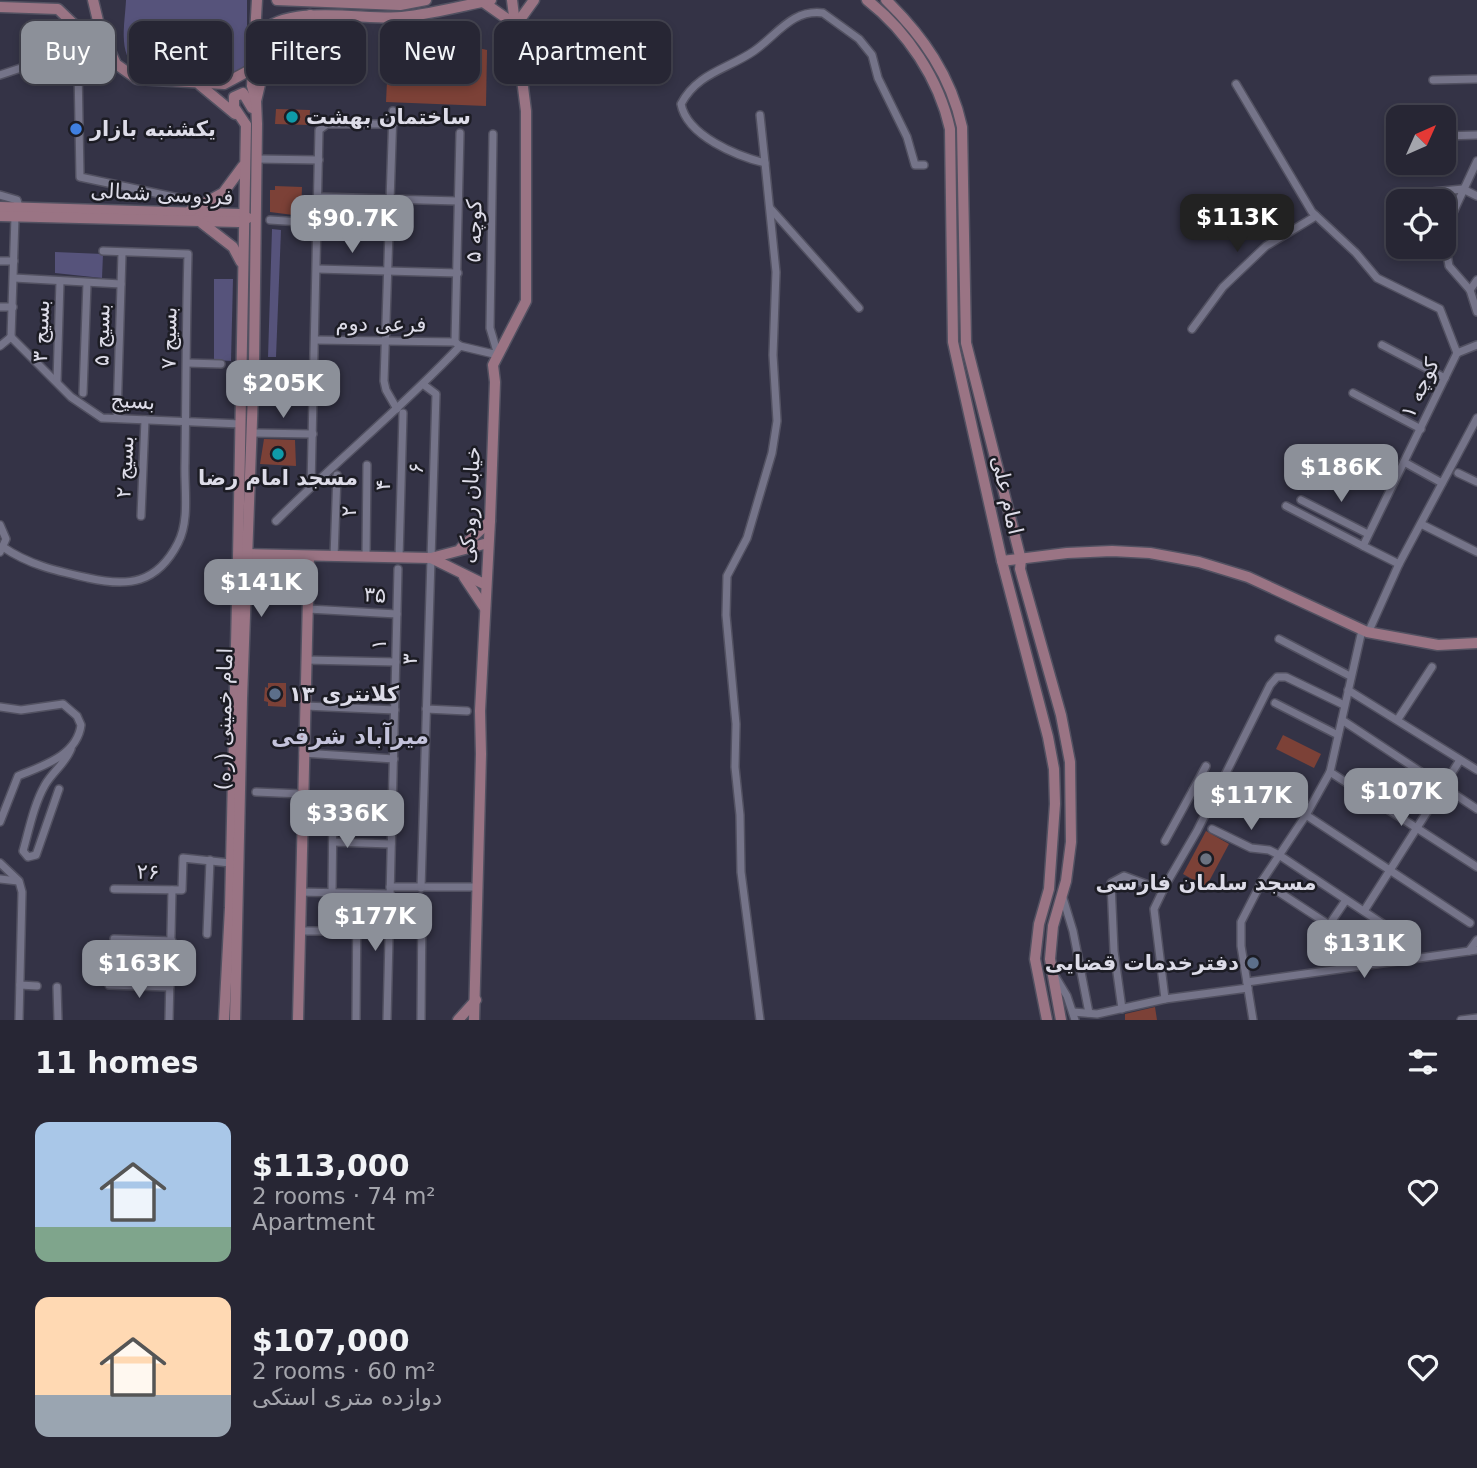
<!DOCTYPE html>
<html lang="en">
<head>
<meta charset="utf-8">
<style>
	:root { --surface:#272634; --page:#333240; --text:#f1f3f6; --muted:#a4a5ac; --line:#43434f; --accent:#8c9099 }
	body { margin:0; font-family:"DejaVu Sans",Cairo,sans-serif; background:var(--page); color:var(--text); height:100vh; display:flex; flex-direction:column; font-size:26px; white-space:nowrap }
	* { box-sizing:border-box; margin:0 }
	p { font-size:23px; color:var(--muted) }
	.icon { flex:none; width:38px; height:38px; fill:none; stroke:currentColor; stroke-width:2; stroke-linecap:round; stroke-linejoin:round }
	.map { position:relative; height:1020px; overflow:hidden }
	.panel { display:flex; flex-direction:column; background:var(--surface); flex:1 }
	.panel>* { flex:none }
	.hud { position:absolute; left:21px; top:21px; width:700px; height:63px; display:flex; gap:14px }
	.needle { width:46px; rotate:45deg }
	.buttons { position:absolute; left:1386px; top:105px; display:grid; gap:14px }
	.buttons a { display:grid; place-items:center; width:70px; height:70px; border-radius:14px; background:var(--surface); box-shadow:0 4px 10px #0003,0 0 0 2px var(--line); font-size:35px }
	.price { position:absolute; translate:-50% -60px; padding:0 16px; border-radius:14px; background:var(--accent); color:#fff; font-size:23px; line-height:46px; filter:drop-shadow(0 2px 4px #0008) }
	.price::after { content:''; position:absolute; left:50%; top:42px; width:21px; height:16px; margin-left:-10px; background:inherit; clip-path:polygon(0 0,100% 0,50% 100%) }
	.price.active { background:#222; color:#fff }
	ul { padding:0; list-style:none }
	li { display:flex; align-items:center; gap:21px; height:175px; padding:0 35px }
	li span { display:grid; place-items:center; flex:none; width:196px; height:140px; border-radius:14px; color:#555 }
	li>.icon { margin-inline-start:auto }
	span .icon { width:84px; height:84px; fill:#fffc; stroke-width:1 }
	li b { font-size:30px }
	h2 { display:flex; justify-content:space-between; align-items:center; height:84px; padding:0 35px; font-size:30px }
	.chip { padding:0 24px; border-radius:14px; background:var(--surface); box-shadow:0 4px 10px #0003,0 0 0 2px var(--line); font-size:24px; line-height:63px }
	.chip.active { background:var(--accent); color:#fff }
	.map>svg:first-child { display:block }
</style>
</head>
<body>
<div class="map">
<svg width="1477" height="1020" viewBox="0 0 1477 1020">
	<rect width="100%" height="100%" fill="#343346"/>
	<g fill="#56537b">
		<path d="M126 0H247V63L235 75 217 77 143 72C116 60 125 25 126 0Z"/>
		<path d="M272 229 281 230 276 357H268Z"/>
		<path d="M55 252 103 254 102 278 55 273Z"/>
		<path d="M214 279H233L231 361 214 360Z"/>
	</g>
	<g fill="#7c4137">
		<path d="M389 38 444 40 487 50 486 106 386 102Z"/>
		<path d="M276 109 310 110 309 125 275 124Z"/>
		<path d="M275 186 302 187 301 216 270 212V190H275Z"/>
		<path d="M264 439 295 440 296 466 260 464Z"/>
		<path d="M268 683H286V707L268 706V702L264 701 265 687 268 688Z"/>
		<path d="M1283 735 1321 754 1314 768 1276 749Z"/>
		<path d="M1206 831 1229 844 1206 887 1183 874Z"/>
		<path d="M1155 1007 1157 1020H1125V1014Z"/>
	</g>
	<g fill="none" stroke-linecap="round" stroke-linejoin="round">
		<g stroke="#525161" stroke-width="10">
			<g id="street">
				<path d="M0 75 33 64 78 68 80 177 202 203"/>
				<path d="M1433 80 1477 79"/>
				<path d="M1236 84 1312 212 1356 253 1377 278 1440 309 1457 353 1363 546 1399 564"/>
				<path d="M393 111 384 381 386 390 397 409"/>
				<path d="M760 115 765 163C737 156 687 136 681 104 697 73 728 69 754 51 777 35 792 9 823 13L859 39 872 55 878 78 907 137 915 165H924"/>
				<path d="M1444 136 1477 135"/>
				<path d="M257 159 319 160"/>
				<path d="M1477 161 1451 217 1446 248 1449 266 1470 290 1477 312"/>
				<path d="M0 195 17 200 19 207"/>
				<path d="M1402 195 1463 189 1477 196"/>
				<path d="M318 197 458 201"/>
				<path d="M770 208 859 308"/>
				<path d="M270 220 317 223"/>
				<path d="M0 261H14"/>
				<path d="M317 269 458 273"/>
				<path d="M14 278 121 284"/>
				<path d="M1470 290 1477 280"/>
				<path d="M0 307H13"/>
				<path d="M1192 329 1223 287 1266 246 1316 216"/>
				<path d="M11 337 71 397 102 418 241 424"/>
				<path d="M11 337 15 217"/>
				<path d="M315 340 455 342 460 346 498 355 490 328 493 134"/>
				<path d="M455 342 460 133"/>
				<path d="M1382 345 1445 378"/>
				<path d="M0 346 11 337"/>
				<path d="M1457 353 1477 345"/>
				<path d="M187 363 221 364"/>
				<path d="M57 382 60 281"/>
				<path d="M83 393 87 283"/>
				<path d="M1353 393 1421 429"/>
				<path d="M117 418 122 253"/>
				<path d="M253 433 313 434"/>
				<path d="M1331 449 1394 482"/>
				<path d="M1404 462 1442 483"/>
				<path d="M1458 473 1477 482"/>
				<path d="M311 486 319 130 327 124H393"/>
				<path d="M1301 500 1368 534"/>
				<path d="M1286 506 1363 546"/>
				<path d="M141 516 145 420"/>
				<path d="M276 521C336 461 402 408 460 346"/>
				<path d="M1421 524 1477 552"/>
				<path d="M0 525 6 539 0 552"/>
				<path d="M3 547C29 565 57 571 88 578 128 587 157 584 178 543 190 520 184 488 185 463 186 394 186 324 188 254L103 251"/>
				<path d="M334 557 337 475"/>
				<path d="M366 557 367 465"/>
				<path d="M399 558 403 413"/>
				<path d="M308 609 397 614"/>
				<path d="M1368 633 1399 564 1477 418"/>
				<path d="M1279 639 1350 676"/>
				<path d="M306 660 396 662"/>
				<path d="M1348 690 1477 770"/>
				<path d="M1275 703 1338 735"/>
				<path d="M305 706 395 710"/>
				<path d="M0 707 21 710 63 704 77 716 81 725C77 756 42 766 18 776L0 822"/>
				<path d="M426 709 467 711"/>
				<path d="M1398 719 1432 667"/>
				<path d="M1342 720 1477 809"/>
				<path d="M303 753 394 759"/>
				<path d="M1206 766 1193 790 1213 799"/>
				<path d="M1330 772 1477 867"/>
				<path d="M59 789 36 855 28 857 23 851C29 830 34 804 45 785 53 771 65 764 71 749"/>
				<path d="M256 792 302 794"/>
				<path d="M302 802 392 805"/>
				<path d="M1306 815 1470 923"/>
				<path d="M1212 829 1251 848 1269 850 1279 855 1413 944"/>
				<path d="M1165 841 1193 790"/>
				<path d="M333 842 391 844"/>
				<path d="M0 863 19 881 22 892 19 1020"/>
				<path d="M0 879 18 881"/>
				<path d="M1262 881 1369 951"/>
				<path d="M390 887H478"/>
				<path d="M421 888 436 394 424 385"/>
				<path d="M114 889 182 890 183 858 230 863"/>
				<path d="M300 892 390 894"/>
				<path d="M332 892 333 808"/>
				<path d="M1063 898 1073 931 1089 1013"/>
				<path d="M1364 911 1460 760"/>
				<path d="M1329 925 1346 900"/>
				<path d="M300 931H356"/>
				<path d="M207 934 210 860"/>
				<path d="M114 939 172 941"/>
				<path d="M1469 951 1477 940"/>
				<path d="M1055 976 1067 996 1075 1020"/>
				<path d="M1247 982 1477 950"/>
				<path d="M20 985 37 986"/>
				<path d="M109 985 170 987"/>
				<path d="M57 987 58 1020"/>
				<path d="M1248 988 1165 999 1154 909 1165 886 1197 831 1270 685 1277 677H1286L1344 705"/>
				<path d="M1122 1009 1114 951 1111 883 1124 876 1162 890"/>
				<path d="M1073 1012 1097 1014 1165 999"/>
				<path d="M169 1020 172 890"/>
				<path d="M356 1020 357 898"/>
				<path d="M387 1020 398 569"/>
				<path d="M421 1020 422 902"/>
				<path d="M760 1020 741 872 740 815 735 767 736 724 726 615 727 576 747 538 772 453 777 421 773 355 776 272 765 163"/>
				<path d="M1253 1020 1241 946V922L1262 881 1306 815 1330 772 1362 630"/>
				<path d="M1461 1020 1477 1018"/>
			</g>
		</g>
		<g stroke="#525161" stroke-width="13">
			<g id="secondary">
				<path d="M93 0 100 29 116 64 137 79 224 84 252 69"/>
				<path d="M277 0 400 5 426 0"/>
				<path d="M867 0C907 31 939 79 950 129L953 342 1002 561 1048 737 1054 769 1055 804 1049 889 1039 924 1035 959 1047 1020"/>
				<path d="M886 0C923 36 951 76 962 127L966 343 1021 560 1020 569 1061 715 1070 762 1071 842 1066 881 1053 926 1050 959 1061 1020"/>
				<path d="M483 2 516 25 534 0"/>
				<path d="M0 7 58 9 111 60"/>
				<path d="M257 41C273 0 364 21 402 17 431 14 462 6 491 0"/>
				<path d="M200 85 235 114"/>
				<path d="M256 101 265 63 310 15"/>
				<path d="M246 125 234 107V97L243 93 252 108"/>
				<path d="M0 207 239 214 245 218"/>
				<path d="M190 211 223 193 243 166"/>
				<path d="M0 216 239 222 248 218"/>
				<path d="M202 223 233 247 241 262"/>
				<path d="M461 548 490 521"/>
				<path d="M248 554 431 558 488 543"/>
				<path d="M431 558 486 585"/>
				<path d="M1002 561 1067 553 1112 551 1150 553 1199 562 1248 577 1367 632 1438 645 1477 643"/>
				<path d="M464 577 484 607"/>
				<path d="M224 1020 230 908 238 558 246 125"/>
				<path d="M235 1020 242 699 254 364 257 124 256 101 252 86 257 0"/>
				<path d="M298 1020 309 556"/>
				<path d="M458 1020 476 1000"/>
				<path d="M474 1020 481 754 480 711 490 521 495 382 493 365 526 301V111L512 0"/>
			</g>
		</g>
		<use href="#street" stroke="#757489" stroke-width="7"/>
		<use href="#secondary" stroke="#9a7484" stroke-width="10"/>
	</g>
	<g fill="#0f9aa8" stroke="#1c1c24" stroke-width="2.5">
		<circle cx="292" cy="117" r="7"/>
		<circle cx="278" cy="454" r="7"/>
	</g>
	<circle fill="#3f7fe0" stroke="#1c1c24" stroke-width="2.5" cx="76" cy="129" r="7"/>
	<g fill="#5c6f8a" stroke="#1c1c24" stroke-width="2.5">
		<circle cx="275" cy="694" r="7"/>
		<circle cx="1253" cy="963" r="7"/>
	</g>
	<circle fill="#6b7280" stroke="#1c1c24" stroke-width="2.5" cx="1206" cy="859" r="7"/>
	<g text-anchor="middle" stroke-width="5" stroke-linejoin="round" paint-order="stroke">
		<g font-size="21" font-weight="bold" fill="#dddce8" stroke="#1c1c24" text-anchor="start">
			<text x="306" y="124">ساختمان بهشت</text>
			<text x="90" y="136">یکشنبه بازار</text>
			<text x="278" y="485" text-anchor="middle">مسجد امام رضا</text>
			<text x="289" y="701">کلانتری ۱۳</text>
			<text x="1206" y="890" text-anchor="middle">مسجد سلمان فارسی</text>
			<text x="1239" y="970" text-anchor="end">دفترخدمات قضایی</text>
		</g>
		<g font-size="21" fill="#dddce8" stroke="#1c1c24">
			<text transform="translate(162 194) rotate(3)" y="7">فردوسی شمالی</text>
			<text transform="translate(474 231) rotate(-89)" y="7">کوچه ۵</text>
			<text transform="translate(381 324) rotate(1)" y="7">فرعی دوم</text>
			<text transform="translate(41 331) rotate(-88)" y="7">بسیج ۳</text>
			<text transform="translate(102 335) rotate(-89)" y="7">بسیج ۵</text>
			<text transform="translate(169 338) rotate(-89)" y="7">بسیج ۷</text>
			<text transform="translate(1420 388) rotate(-65)" y="7">کوچه ۱</text>
			<text transform="translate(133 401) rotate(4)" y="7">بسیج</text>
			<text transform="translate(125 467) rotate(-87)" y="7">بسیج ۲</text>
			<text transform="translate(416 468) rotate(-88)" y="7">۶</text>
			<text transform="translate(383 485) rotate(-89)" y="7">۴</text>
			<text transform="translate(1007 495) rotate(77)" y="7">امام علی</text>
			<text transform="translate(470 505) rotate(-87)" y="7">خیابان رودکی</text>
			<text transform="translate(349 511) rotate(-90)" y="7">۲</text>
			<text transform="translate(375 595) rotate(4)" y="7">۳۵</text>
			<text transform="translate(379 644) rotate(-88)" y="7">۱</text>
			<text transform="translate(410 659) rotate(-88)" y="7">۳</text>
			<text transform="translate(224 719) rotate(-89)" y="7">امام خمینی (ره)</text>
			<text transform="translate(148 872) rotate(1)" y="7">۲۶</text>
		</g>
		<g font-size="23" font-weight="bold" fill="#c4c3db" stroke="#1c1c24">
			<text x="350" y="744">میرآباد شرقی</text>
		</g>
	</g>
</svg>
<div class="buttons">
<a><svg class="needle" viewBox="-14 -14 28 28"><path d="M0-13l5 13h-10z" fill="#e53935"/><path d="M0 13l5-13h-10z" fill="#a4a5ac"/></svg></a>
<a><svg class="icon" aria-label="locate" viewBox="0 0 24 24"><circle cx="12" cy="12" r="6"/><path d="M12 2v4M12 18v4M2 12h4M18 12h4"/></svg></a>
</div>
<b class="price active" style="left:1237px;top:254px">$113K</b>
<b class="price" style="left:352px;top:255px">$90.7K</b>
<b class="price" style="left:283px;top:420px">$205K</b>
<b class="price" style="left:1341px;top:504px">$186K</b>
<b class="price" style="left:261px;top:619px">$141K</b>
<b class="price" style="left:1401px;top:828px">$107K</b>
<b class="price" style="left:1251px;top:832px">$117K</b>
<b class="price" style="left:347px;top:850px">$336K</b>
<b class="price" style="left:375px;top:953px">$177K</b>
<b class="price" style="left:1364px;top:980px">$131K</b>
<b class="price" style="left:139px;top:1000px">$163K</b>
<div class="hud">
<a class="chip active">Buy</a>
<a class="chip">Rent</a>
<a class="chip">Filters</a>
<a class="chip">New</a>
<a class="chip">Apartment</a>
</div>
</div>
<section class="panel">
<h2>11 homes<svg class="icon" aria-label="filters" viewBox="0 0 24 24"><path d="M4 7h16M4 17h16"/><circle cx="9" cy="7" r="2"/><circle cx="15" cy="17" r="2"/></svg></h2>
<ul>
<li><span style="background:linear-gradient(#a9c7e8 75%,#7fa58c 0)"><svg class="icon" aria-label="home" viewBox="0 0 24 24"><path d="M3 11l9-7 9 7M6 9v11h12V9"/></svg></span><div><b>$113,000</b><p>2 rooms · 74 m²</p><p>Apartment</p></div><svg class="icon" aria-label="heart" viewBox="0 0 24 24"><path d="M12 20l-8-8c-3-5 5-10 8-4 3-6 11-1 8 4z"/></svg></li>
<li><span style="background:linear-gradient(#ffd9b3 70%,#9aa5b1 0)"><svg class="icon" aria-label="home" viewBox="0 0 24 24"><path d="M3 11l9-7 9 7M6 9v11h12V9"/></svg></span><div><b>$107,000</b><p>2 rooms · 60 m²</p><p>دوازده متری استکی</p></div><svg class="icon" aria-label="heart" viewBox="0 0 24 24"><path d="M12 20l-8-8c-3-5 5-10 8-4 3-6 11-1 8 4z"/></svg></li>
</ul>
</section>
</body>
</html>
